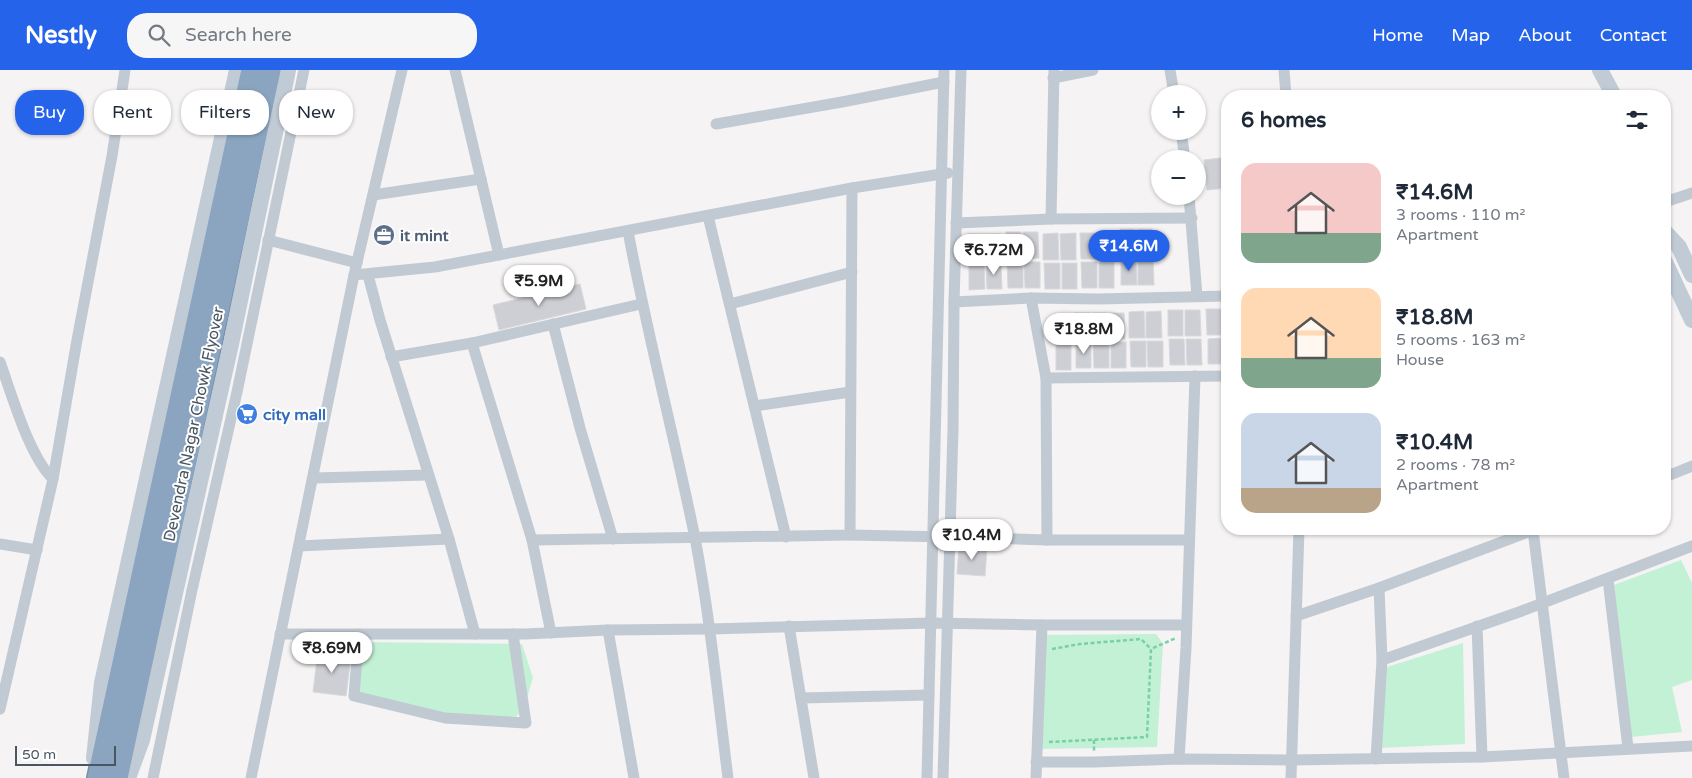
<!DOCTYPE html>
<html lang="en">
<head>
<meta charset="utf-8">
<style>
	:root { --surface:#fff; --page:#f6f6f7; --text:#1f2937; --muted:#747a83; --accent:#2563eb }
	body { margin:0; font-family:"Varela Round",sans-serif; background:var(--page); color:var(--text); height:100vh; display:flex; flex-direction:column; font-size:19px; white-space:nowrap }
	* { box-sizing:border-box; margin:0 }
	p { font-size:16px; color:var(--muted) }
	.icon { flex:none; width:28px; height:28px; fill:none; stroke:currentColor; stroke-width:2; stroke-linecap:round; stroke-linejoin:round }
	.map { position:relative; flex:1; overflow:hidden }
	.panel { position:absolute; left:1221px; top:20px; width:450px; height:445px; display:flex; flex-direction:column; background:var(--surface); border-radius:20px; box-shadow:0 1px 4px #0004 }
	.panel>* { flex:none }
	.guide { position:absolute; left:15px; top:20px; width:475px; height:45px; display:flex; gap:10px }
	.tools { position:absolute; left:1151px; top:15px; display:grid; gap:10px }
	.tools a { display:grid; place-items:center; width:55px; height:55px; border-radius:50%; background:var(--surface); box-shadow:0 1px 4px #0004; font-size:25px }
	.scale { position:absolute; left:15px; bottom:12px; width:101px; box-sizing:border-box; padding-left:5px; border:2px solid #4a5661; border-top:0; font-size:14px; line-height:18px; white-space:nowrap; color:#4a5661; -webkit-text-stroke:4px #fff; paint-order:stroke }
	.price { position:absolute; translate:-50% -42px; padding:0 11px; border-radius:18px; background:#fff; color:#222; font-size:16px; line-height:32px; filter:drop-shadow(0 1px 2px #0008) }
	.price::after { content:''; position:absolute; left:50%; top:30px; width:15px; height:11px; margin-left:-8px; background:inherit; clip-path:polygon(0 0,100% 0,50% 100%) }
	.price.active { background:var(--accent); color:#fff }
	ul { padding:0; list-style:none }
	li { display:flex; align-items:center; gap:15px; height:125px; padding:0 20px }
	li span { display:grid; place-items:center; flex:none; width:140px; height:100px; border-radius:15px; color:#555 }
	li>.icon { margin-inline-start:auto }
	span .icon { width:60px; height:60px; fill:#fffc; stroke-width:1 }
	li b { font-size:21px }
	h2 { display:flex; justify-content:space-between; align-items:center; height:60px; padding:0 20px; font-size:21px }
	.chip { padding:0 18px; border-radius:20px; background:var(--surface); box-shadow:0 1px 4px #0004; font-size:18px; line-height:45px }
	.chip.active { background:var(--accent); color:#fff }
	header { display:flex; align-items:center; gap:30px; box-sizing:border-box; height:70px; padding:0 25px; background:var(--accent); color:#fff }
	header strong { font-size:24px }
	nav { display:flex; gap:28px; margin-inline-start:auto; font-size:18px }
	.search { width:350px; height:45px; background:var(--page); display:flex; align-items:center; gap:12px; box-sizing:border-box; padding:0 18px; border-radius:20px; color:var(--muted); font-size:19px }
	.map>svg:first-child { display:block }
</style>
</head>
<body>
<header>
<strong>Nestly</strong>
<div class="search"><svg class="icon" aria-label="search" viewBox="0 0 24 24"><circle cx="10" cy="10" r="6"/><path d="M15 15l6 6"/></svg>Search here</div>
<nav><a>Home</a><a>Map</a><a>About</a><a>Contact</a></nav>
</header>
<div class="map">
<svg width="1692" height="708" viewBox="0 0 1692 708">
	<rect width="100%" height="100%" fill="#f5f3f3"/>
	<g fill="#c3f1d5">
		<path d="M1681 490 1692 513V610L1672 617 1682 662 1631 667 1614 515Z"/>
		<path d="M1156 564 1163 574 1157 677 1038 679 1043 565Z"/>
		<path d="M358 572 522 574 533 608 524 637 509 656 353 626Z"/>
		<path d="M1463 573 1465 674 1380 678 1384 598Z"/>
	</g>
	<g fill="#cdcfd5" stroke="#d7d9de">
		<path d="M1228 87V118L1207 120 1204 90Z"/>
		<rect x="1120" y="159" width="15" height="26"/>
		<rect x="1137" y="159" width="15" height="26"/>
		<path d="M1006 162H1021L1022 188 1006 189Z"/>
		<path d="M1023 162H1038L1039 188 1024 189Z"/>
		<path d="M1112 162 1113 189H1098L1097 163Z"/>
		<path d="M1058 163 1059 190H1043V164Z"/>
		<path d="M1076 163V190H1061L1060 164Z"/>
		<path d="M1080 163H1095L1096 189H1081Z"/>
		<rect x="968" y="164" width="15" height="26"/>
		<rect x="985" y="164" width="15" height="26"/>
		<path d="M1153 188 1154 215H1138V189Z"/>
		<path d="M1121 189H1136L1137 215H1121Z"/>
		<path d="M1007 192H1023V218H1008Z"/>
		<path d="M1024 192H1040V218H1025Z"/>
		<path d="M1081 192H1097V218H1082Z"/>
		<rect x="1099" y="192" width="15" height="26"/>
		<path d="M1044 193H1060V219H1045Z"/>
		<rect x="1062" y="193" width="15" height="26"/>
		<path d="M969 194H984L985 219 969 220Z"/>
		<path d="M986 194H1001L1002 219H987Z"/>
		<path d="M580 214 586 239 499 260 493 235Z"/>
		<path d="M1206 239H1222V265H1207Z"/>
		<path d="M1223 239H1228V265H1224Z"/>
		<rect x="1168" y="240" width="15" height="26"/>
		<path d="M1185 240H1200L1201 266H1185Z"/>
		<path d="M1144 241 1145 268H1129V242Z"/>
		<path d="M1161 241 1162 268H1146V242Z"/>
		<path d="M1074 243H1090V269H1075Z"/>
		<path d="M1092 243H1107L1108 269H1092Z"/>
		<path d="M1109 243H1124L1125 269H1110Z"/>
		<path d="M1054 244H1070V270H1055Z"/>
		<path d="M1223 268V294H1208V269Z"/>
		<rect x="1225" y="268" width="3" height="26"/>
		<path d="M1169 269H1184L1185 295H1170Z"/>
		<path d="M1186 269H1201L1202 295H1187Z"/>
		<path d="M1130 271H1146V297H1131Z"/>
		<path d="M1147 271H1163V297H1148Z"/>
		<path d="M1091 272V298H1076V273Z"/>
		<path d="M1093 272H1109V298H1094Z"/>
		<rect x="1111" y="272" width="15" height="26"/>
		<rect x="1056" y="274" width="15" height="26"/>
		<path d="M959 476 987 478 985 506 957 504Z"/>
		<path d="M318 581 351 586 346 626 313 622Z"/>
	</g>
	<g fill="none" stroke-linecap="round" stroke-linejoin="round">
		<g stroke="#7690ad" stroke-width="24">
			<g id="highway">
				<path d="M98 708 252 0"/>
				<path d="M117 708 270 0"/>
			</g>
		</g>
		<g stroke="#7ad0a6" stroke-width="2.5" stroke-dasharray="4 2.5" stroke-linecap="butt">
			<path d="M1052 579 1080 574 1141 569 1151 579"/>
			<path d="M1094 670V681"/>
			<path d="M1049 672 1147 667 1151 579 1176 568"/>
		</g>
		<g stroke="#c1cad2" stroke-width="11">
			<path d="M455 0 499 185"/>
			<path d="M1170 0 1174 24"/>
			<path d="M1284 0 1286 26"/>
			<path d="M1053 8 1093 0"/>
			<path d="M716 54 842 32 944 12"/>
			<path d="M1181 61 1185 89"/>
			<path d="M373 125 481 109"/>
			<path d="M1189 126 1197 226"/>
			<path d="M1665 132 1692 123"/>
			<path d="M708 146 786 467"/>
			<path d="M1051 149 1054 0"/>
			<path d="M956 153 1051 149 1192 148"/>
			<path d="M628 161C647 264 674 365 695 468 710 547 718 628 728 708"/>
			<path d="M268 170 357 193"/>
			<path d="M354 205 435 197 852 118 948 103"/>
			<path d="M368 205 380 250 449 469 475 564"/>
			<path d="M1031 228 1046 308"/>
			<path d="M954 232 1031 228 1098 229 1228 226"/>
			<path d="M730 234 852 202"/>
			<path d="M553 254 580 358 613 469"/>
			<path d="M472 273 532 470 551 563"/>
			<path d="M391 287 472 273 641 234"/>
			<path d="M0 292C12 325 29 386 53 409"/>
			<path d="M755 336 850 322"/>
			<path d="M1665 407 1692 396"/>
			<path d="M314 408 428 405"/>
			<path d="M1533 460 1564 708"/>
			<path d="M850 465 950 467 1047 470"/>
			<path d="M532 470 850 465 852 118"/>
			<path d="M1188 470H1047L1046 308 1228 306"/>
			<path d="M0 474 37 480"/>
			<path d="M299 476 449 469"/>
			<path d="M1608 509 1628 678"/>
			<path d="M1379 518 1382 590"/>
			<path d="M1296 546 1379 518 1536 459"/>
			<path d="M789 556 814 708"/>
			<path d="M1477 556 1482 687"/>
			<path d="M608 560 634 708"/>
			<path d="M280 564H525L608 560 710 559 931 553 1042 555H1186"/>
			<path d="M359 564 354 626 445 648 526 653 513 564"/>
			<path d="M801 628 929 625"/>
			<path d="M0 639 53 409 77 270 112 86 125 0"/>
			<path d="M1179 689 1186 578 1195 306"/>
			<path d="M1376 689 1382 590 1519 542 1692 476"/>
			<path d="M1036 692H1094L1179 689 1291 690 1482 687 1692 676"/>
			<path d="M153 708 192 520 237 322 304 0"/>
			<path d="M251 708 354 205 402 0"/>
			<path d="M927 708 944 0"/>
			<path d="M943 708 953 359 954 232 961 0"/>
			<path d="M1036 708 1042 555"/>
			<path d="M1291 708 1299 459"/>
		</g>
		<g stroke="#c1cbd6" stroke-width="16">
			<path d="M1600 0 1614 26"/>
			<path d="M1665 162 1679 177 1692 205"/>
			<path d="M1665 192 1692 250"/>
			<path d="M94 688 102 613 237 0"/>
			<path d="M128 708 142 670 231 274 288 0"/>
		</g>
		<use href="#highway" stroke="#8ba5c1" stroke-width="21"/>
	</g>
	<defs>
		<g id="office-disc" transform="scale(1.125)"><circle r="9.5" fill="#5c6f8a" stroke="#fff"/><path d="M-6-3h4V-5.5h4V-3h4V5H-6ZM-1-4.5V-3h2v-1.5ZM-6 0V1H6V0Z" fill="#fff"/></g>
		<g id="supermarket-disc" transform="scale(1.125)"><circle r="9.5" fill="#3f7fe0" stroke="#fff"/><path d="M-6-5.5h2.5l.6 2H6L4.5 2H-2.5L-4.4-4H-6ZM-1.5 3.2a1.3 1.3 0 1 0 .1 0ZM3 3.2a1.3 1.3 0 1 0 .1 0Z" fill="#fff"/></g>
	</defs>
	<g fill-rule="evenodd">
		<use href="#office-disc" x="384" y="165"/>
		<use href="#supermarket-disc" x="247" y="344"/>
	</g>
	<g text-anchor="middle" stroke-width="4" stroke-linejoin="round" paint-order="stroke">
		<g font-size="16" font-weight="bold" fill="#4e5e75" stroke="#fff" text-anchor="start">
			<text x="400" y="171">it mint</text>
		</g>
		<g font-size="16" font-weight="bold" fill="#366cbe" stroke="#fff" text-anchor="start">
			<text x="263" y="350">city mall</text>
		</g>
		<g font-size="16" fill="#4a5661" stroke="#fff">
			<text transform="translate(193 354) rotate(-78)" y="6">Devendra Nagar Chowk Flyover</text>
		</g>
	</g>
</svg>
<div class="tools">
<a>+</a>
<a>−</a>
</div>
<div class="scale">50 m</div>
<b class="price active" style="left:1129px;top:202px">₹14.6M</b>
<b class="price" style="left:994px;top:206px">₹6.72M</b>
<b class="price" style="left:539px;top:237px">₹5.9M</b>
<b class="price" style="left:1084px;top:285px">₹18.8M</b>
<b class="price" style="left:972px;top:491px">₹10.4M</b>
<b class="price" style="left:332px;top:604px">₹8.69M</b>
<div class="guide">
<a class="chip active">Buy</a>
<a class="chip">Rent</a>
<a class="chip">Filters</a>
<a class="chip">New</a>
</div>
<section class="panel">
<h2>6 homes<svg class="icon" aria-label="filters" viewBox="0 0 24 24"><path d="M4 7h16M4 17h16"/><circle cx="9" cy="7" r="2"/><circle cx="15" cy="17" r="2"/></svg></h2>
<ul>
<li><span style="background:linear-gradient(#f6c9c9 70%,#7fa58c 0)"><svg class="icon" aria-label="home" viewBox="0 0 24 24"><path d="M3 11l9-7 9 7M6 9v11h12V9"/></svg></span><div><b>₹14.6M</b><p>3 rooms · 110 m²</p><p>Apartment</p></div></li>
<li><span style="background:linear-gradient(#ffd9b3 70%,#7fa58c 0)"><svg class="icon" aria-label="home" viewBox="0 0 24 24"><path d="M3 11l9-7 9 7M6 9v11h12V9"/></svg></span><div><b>₹18.8M</b><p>5 rooms · 163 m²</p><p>House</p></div></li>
<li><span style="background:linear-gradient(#c9d6e8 75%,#b9a48a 0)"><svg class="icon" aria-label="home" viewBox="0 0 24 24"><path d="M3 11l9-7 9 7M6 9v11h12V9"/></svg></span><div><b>₹10.4M</b><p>2 rooms · 78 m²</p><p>Apartment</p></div></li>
</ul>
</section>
</div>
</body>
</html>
